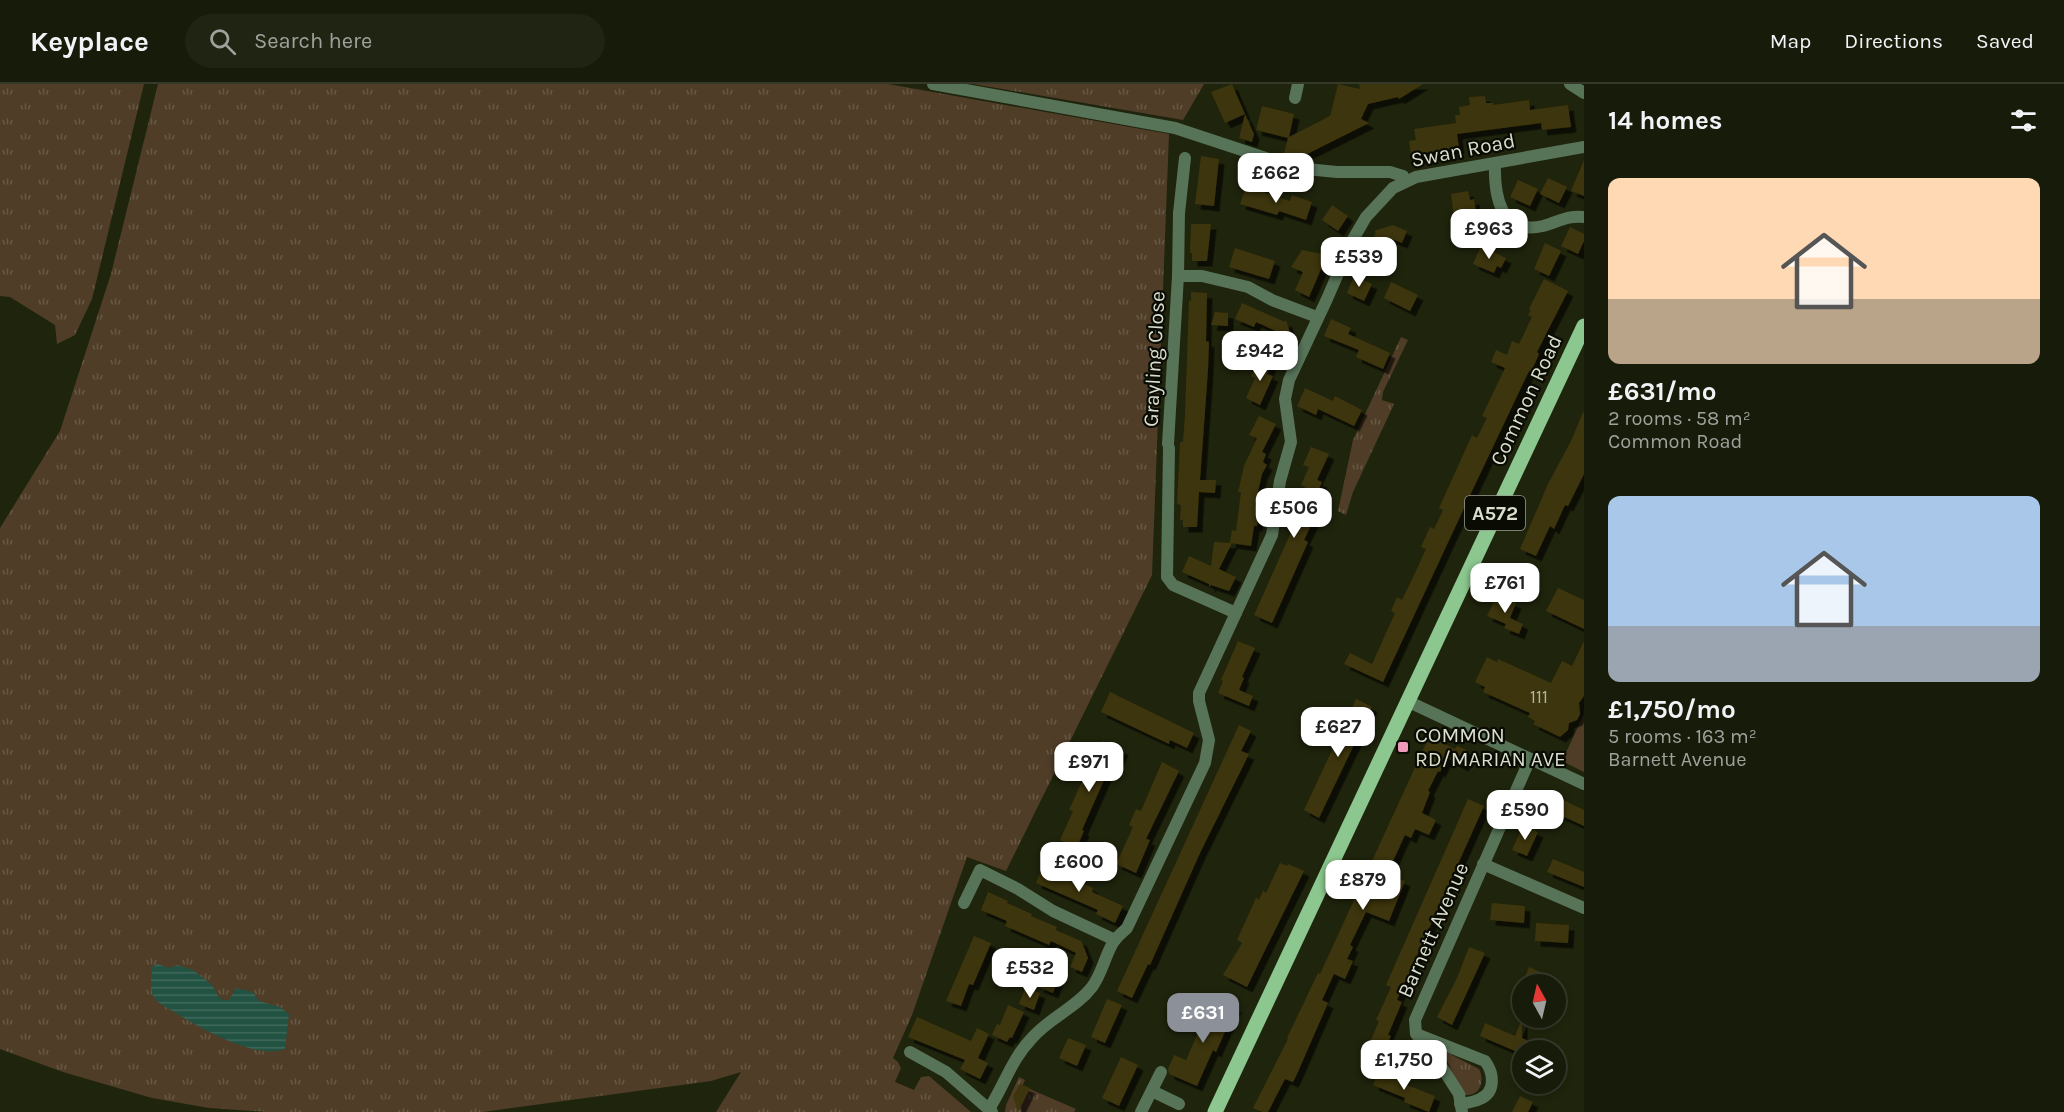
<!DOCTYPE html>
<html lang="en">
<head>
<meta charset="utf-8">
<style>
	:root { --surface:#171b09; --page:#202412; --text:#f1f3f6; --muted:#9ea19c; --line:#36392a; --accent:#8c9099 }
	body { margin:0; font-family:Karla,sans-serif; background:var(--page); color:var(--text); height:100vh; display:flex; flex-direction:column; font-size:22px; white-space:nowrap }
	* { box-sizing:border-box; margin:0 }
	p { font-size:20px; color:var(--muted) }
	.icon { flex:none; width:33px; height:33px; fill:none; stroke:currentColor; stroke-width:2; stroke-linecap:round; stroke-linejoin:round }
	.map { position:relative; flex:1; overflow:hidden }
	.details { display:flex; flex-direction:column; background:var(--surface); width:480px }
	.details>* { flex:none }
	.needle { width:39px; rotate:352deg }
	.buttons { position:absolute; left:1512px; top:890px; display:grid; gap:12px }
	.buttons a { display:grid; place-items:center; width:54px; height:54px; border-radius:50%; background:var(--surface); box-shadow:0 3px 9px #0003,0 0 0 2px var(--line); font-size:30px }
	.price { position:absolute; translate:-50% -51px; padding:0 14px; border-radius:12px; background:#fff; color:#222; font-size:20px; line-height:39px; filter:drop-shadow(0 2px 3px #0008) }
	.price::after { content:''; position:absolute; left:50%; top:36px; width:18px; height:14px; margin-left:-9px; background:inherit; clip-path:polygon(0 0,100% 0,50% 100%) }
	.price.current { background:var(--accent); color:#fff }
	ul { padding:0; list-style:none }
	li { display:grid; align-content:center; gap:12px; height:318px; padding:0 24px }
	li span { display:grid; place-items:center; height:186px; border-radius:12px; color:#555 }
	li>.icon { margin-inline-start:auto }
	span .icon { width:108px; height:108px; fill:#fffc; stroke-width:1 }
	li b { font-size:26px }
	h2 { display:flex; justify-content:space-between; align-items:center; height:72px; padding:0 24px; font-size:26px }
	header { display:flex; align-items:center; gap:36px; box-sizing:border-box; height:84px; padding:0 30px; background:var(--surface); border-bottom:2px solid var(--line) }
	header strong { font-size:28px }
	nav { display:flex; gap:33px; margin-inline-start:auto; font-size:21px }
	.search { width:420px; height:54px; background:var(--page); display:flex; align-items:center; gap:15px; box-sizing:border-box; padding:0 21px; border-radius:33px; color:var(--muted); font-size:22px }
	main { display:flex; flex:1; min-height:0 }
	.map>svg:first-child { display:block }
</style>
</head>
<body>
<header>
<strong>Keyplace</strong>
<div class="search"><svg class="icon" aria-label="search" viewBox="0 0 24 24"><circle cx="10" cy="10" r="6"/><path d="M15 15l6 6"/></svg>Search here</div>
<nav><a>Map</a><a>Directions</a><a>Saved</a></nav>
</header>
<main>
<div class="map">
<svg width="1584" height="1028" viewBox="0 0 1584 1028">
	<defs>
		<pattern id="grass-tufts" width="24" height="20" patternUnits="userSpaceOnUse" patternTransform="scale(1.5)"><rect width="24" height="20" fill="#4f3d27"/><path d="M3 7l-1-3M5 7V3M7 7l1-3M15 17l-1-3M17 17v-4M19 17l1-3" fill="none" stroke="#685945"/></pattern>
		<pattern id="water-rules" width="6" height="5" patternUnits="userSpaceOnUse" patternTransform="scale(1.5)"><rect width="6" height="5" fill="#215242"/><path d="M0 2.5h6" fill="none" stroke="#416a5c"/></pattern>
		<filter id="shadow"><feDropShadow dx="5.5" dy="5.5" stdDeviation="0" flood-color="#0009"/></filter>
	</defs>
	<rect width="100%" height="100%" fill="#1f240c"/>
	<g fill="url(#grass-tufts)">
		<path d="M0 0H144L92 215 75 251 57 260 55 241 10 213 0 212Z"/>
		<path d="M158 0H888L1169 50 1152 491 1006 787 967 773 912 931 893 974 898 978 901 984 895 998 914 1006 921 993 929 992 971 1028H716L741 988 711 997 483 1028H268L209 1024 152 1014 63 988 0 965V444L60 347 111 190Z"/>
		<path d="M973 0H1204L1183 36Z"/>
		<path d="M1401 253 1408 256 1383 308 1382 316 1394 320 1353 408 1346 431 1338 427 1353 356Z"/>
		<path d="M1448 969 1479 985C1486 999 1478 1015 1462 1010L1445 972Z"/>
		<path d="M1019 993 1025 996 1021 1005 1023 1002 1076 1025 1074 1028H1005L1006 1021Z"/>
	</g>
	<path fill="#4f3d27" d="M1584 630V688L1562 677Z"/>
	<path fill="url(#water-rules)" d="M157 880 170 884 177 881 193 886 212 901 218 912 223 916H229L236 904 253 908 259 917 280 923 289 930 285 965C255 976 200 944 174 928 168 924 159 920 155 915 148 904 152 894 152 883Z"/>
	<g fill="#3e340b" filter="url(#shadow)">
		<path d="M1232 0 1245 30 1225 39 1211 8Z"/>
		<path d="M1338 0 1360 5 1359 0H1423L1399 15 1398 13 1368 20 1361 35 1369 39 1307 70V75L1284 69 1288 54 1256 46 1262 22 1294 30 1289 53 1330 32Z"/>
		<path d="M1485 12 1486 19H1493V21L1529 16 1530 26 1568 21 1571 43 1542 46 1541 39 1457 50 1459 64 1411 71 1409 57 1416 56 1414 45 1456 39 1455 31H1460L1459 23 1470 21 1469 13Z"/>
		<path d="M1245 30 1254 50 1252 58 1239 54Z"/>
		<path d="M1201 72 1219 75 1214 122 1195 120Z"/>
		<path d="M1584 76V112L1571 107Z"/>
		<path d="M1548 94 1567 103 1559 119 1540 110Z"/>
		<path d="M1518 96 1538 105 1530 122 1510 113Z"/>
		<path d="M1246 103 1290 117 1292 111 1312 118 1306 136 1279 127 1277 131 1240 120Z"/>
		<path d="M1468 107 1470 116 1474 115 1476 128H1472L1477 154 1457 157 1451 110Z"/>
		<path d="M1332 121 1348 132 1338 147 1322 136Z"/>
		<path d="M1191 140H1211L1207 177H1192V169H1190Z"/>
		<path d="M1393 141 1407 147 1402 159 1387 153 1381 167 1370 162 1376 148 1374 147Z"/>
		<path d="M1570 143 1584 150V157L1578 170 1561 162Z"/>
		<path d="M1545 159 1561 167 1549 192 1534 185Z"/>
		<path d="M1481 162 1506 174 1501 184 1497 182 1494 189 1473 180Z"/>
		<path d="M1235 164 1275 177 1269 195 1229 183Z"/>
		<path d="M1302 166 1327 171 1325 184 1322 183 1309 213 1295 206 1303 188 1291 183Z"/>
		<path d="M1354 192 1372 200 1364 217 1347 209Z"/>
		<path d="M1544 195 1568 207 1537 268 1539 270 1531 288 1529 287 1472 407 1383 598 1344 580 1350 569 1372 580 1395 529 1391 527 1397 513 1402 516 1416 487 1426 465 1421 463 1430 443 1434 445 1443 426 1439 424 1472 351 1477 354 1487 334 1482 332 1505 284 1491 278 1496 266 1507 271 1512 257 1519 260 1532 233 1528 231 1531 226 1529 225Z"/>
		<path d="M1391 198 1418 211 1410 227 1384 214Z"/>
		<path d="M1191 208 1207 209 1206 257 1209 258 1208 285 1200 396H1216L1215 409 1199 408 1197 443H1183V436H1180L1181 421 1177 420 1180 358H1183L1185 331 1189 216 1191 217Z"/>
		<path d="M1242 219 1285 238 1286 236 1292 255 1286 268 1274 264 1280 249 1256 238 1254 243 1235 235Z"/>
		<path d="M1215 228 1228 229V242L1211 241Z"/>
		<path d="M1331 235 1351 244 1348 250 1390 269 1383 285 1356 273 1359 266 1324 252Z"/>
		<path d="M1259 275 1271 281 1267 290 1273 292 1260 321 1246 314 1255 294 1251 292Z"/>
		<path d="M1305 304 1333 317 1335 312 1362 326 1354 342 1318 325 1316 331 1297 322Z"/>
		<path d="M1584 326V390L1568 422 1565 421 1554 445 1550 442 1536 472 1520 465 1548 400 1571 357Z"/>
		<path d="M1259 332 1276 340 1262 368 1266 370 1263 378 1267 381 1262 390 1255 421 1260 422 1257 442H1254L1251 462 1230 459 1232 446 1236 447 1241 408H1238L1244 382 1257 354 1249 351Z"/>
		<path d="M1311 363 1329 370 1317 396 1322 398 1311 424 1318 427 1304 456 1308 458 1272 539 1254 531 1296 437 1292 435 1304 410 1305 403 1301 401 1309 383 1303 381Z"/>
		<path d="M1214 458 1232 459 1219 485 1236 493 1229 507 1211 501 1209 503V500L1182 488 1189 472 1211 482Z"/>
		<path d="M1558 504 1584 516V545L1546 527Z"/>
		<path d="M1497 511 1516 519 1510 534 1523 540 1519 550 1504 544 1506 540 1487 532Z"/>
		<path d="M1238 557 1255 564 1242 593 1244 594 1239 606 1253 612 1249 622 1218 609 1223 597 1221 596Z"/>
		<path d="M1584 557V612L1579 619 1580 630 1577 636 1569 639 1568 646 1560 653 1533 640 1535 637 1528 633 1530 629 1483 608 1485 603 1475 598 1487 573 1497 578 1498 575 1551 599 1562 577 1572 582Z"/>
		<path d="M1110 608 1194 649 1187 664 1170 656 1169 660 1101 628Z"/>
		<path d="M1356 615 1372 623 1319 734 1304 726Z"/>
		<path d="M1239 641 1251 647 1241 667 1249 670 1200 769 1150 881 1148 880 1132 914 1117 907Z"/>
		<path d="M1429 653 1455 665 1457 662 1467 666 1465 670 1468 672 1463 682 1447 674 1440 688 1438 687 1428 707 1430 708 1422 729 1436 736 1429 751 1415 745 1411 754 1405 751 1387 790 1405 797 1389 837 1366 828 1350 861 1353 863 1347 875 1353 877 1345 895 1334 890 1322 916 1328 919 1297 990 1293 998 1285 995 1268 1028H1262L1253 1024 1288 955 1287 954 1318 889 1320 890Z"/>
		<path d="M1103 657 1123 666 1115 682 1111 680 1082 746 1084 747 1077 763 1060 756 1073 727 1069 726 1088 684 1091 685Z"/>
		<path d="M1162 678 1179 687 1146 755 1150 756 1136 789 1116 780 1133 743 1129 741 1136 725 1141 727Z"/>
		<path d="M1546 708 1584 726V742L1540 722Z"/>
		<path d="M1468 715 1484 722 1397 916 1402 918 1388 951 1391 952 1380 976 1365 970 1379 937 1376 936 1391 903 1386 901Z"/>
		<path d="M1523 741 1538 748 1527 772 1512 766Z"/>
		<path d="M1553 775 1584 788V803L1547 788Z"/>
		<path d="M1280 779 1287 782 1288 780 1304 787 1247 903 1223 891 1242 859 1237 856 1256 814 1259 816 1263 807 1266 809Z"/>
		<path d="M1043 782 1093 804 1092 808 1123 822 1115 839 1096 830 1098 826 1036 799Z"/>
		<path d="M988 808 1008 817 1007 819 1032 830 1031 832 1057 843 1056 846 1081 857V856L1088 874 1082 888 1070 883 1076 869 1051 857 1049 861 1005 842 1007 837 981 826Z"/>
		<path d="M1492 819 1525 822 1524 839 1490 836Z"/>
		<path d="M1536 839 1569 841 1568 859 1535 857Z"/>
		<path d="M974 852 991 859 973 901 969 900 961 922 946 917Z"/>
		<path d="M1469 863 1485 869 1452 941 1437 933 1457 894Z"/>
		<path d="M1529 883 1547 891 1543 900H1522Z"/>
		<path d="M1045 887 1059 892 1053 909 1038 903Z"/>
		<path d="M1025 904 1040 909 1034 926 1019 920Z"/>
		<path d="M1107 915 1122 921 1105 959 1091 953Z"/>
		<path d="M1222 917 1236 923 1216 968 1213 966 1197 1002 1169 990 1168 985 1174 971 1186 976 1201 942 1198 941 1208 919 1219 924Z"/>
		<path d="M1008 921 1024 928 1012 954 1010 953 1007 958 992 951 997 940 1000 941Z"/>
		<path d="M917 933 971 957 977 944 989 950 978 974 988 979 980 995 960 985 965 976 908 953Z"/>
		<path d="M1522 935V954L1550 966H1522V970L1480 952 1485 939 1515 952Z"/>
		<path d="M1068 954 1086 961 1077 982 1059 974Z"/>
		<path d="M1121 973 1138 981 1119 1022 1102 1014Z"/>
		<path d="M1379 986 1404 995 1402 999 1435 1012 1429 1028 1404 1018 1405 1014 1373 1001Z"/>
		<path d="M1020 1000 1030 1004 1018 1028 1013 1012Z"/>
		<path d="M1520 1012 1533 1018 1528 1028H1512Z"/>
	</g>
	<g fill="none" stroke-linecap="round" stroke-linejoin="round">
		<g stroke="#577358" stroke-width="12">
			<path d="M933 0 1175 44 1278 78 1306 85 1337 88H1390L1403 92 1404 98"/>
			<path d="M1570 0 1584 9"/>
			<path d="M1295 14 1298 0"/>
			<path d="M1495 79C1494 111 1500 152 1543 142 1558 138 1568 131 1584 133"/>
			<path d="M1178 192H1202L1248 203 1272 216 1317 233"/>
			<path d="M1168 360 1178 192 1179 129 1185 74"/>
			<path d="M1169 364 1167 493 1173 501 1236 529"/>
			<path d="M1407 617 1584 700"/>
			<path d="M1483 780 1584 824"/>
			<path d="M964 819 980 786 1018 805 1053 827 1115 856"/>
			<path d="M1419 951 1485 977C1494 989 1496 1008 1480 1015 1474 1018 1467 1019 1460 1020"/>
			<path d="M910 968 946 988 992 1028"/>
			<path d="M1152 1007 1179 1020"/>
			<path d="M989 1025C1005 1000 1011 976 1032 954 1049 934 1076 924 1092 903 1102 890 1105 871 1114 857 1118 852 1123 848 1127 844L1205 679 1209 656 1199 617V609L1272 451 1280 397 1291 358 1285 315 1289 296 1327 215 1352 157 1366 133 1393 104 1416 93 1584 63"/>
			<path d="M1141 1028 1161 988"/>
			<path d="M1462 1028 1459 1010 1436 974 1416 950 1415 936 1530 675"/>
		</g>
		<path stroke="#8bc78e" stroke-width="15" d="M1215 1028 1584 242"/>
	</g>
	<rect fill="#ef9ab8" stroke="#0a0c04" stroke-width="2" x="1397" y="657" width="12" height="12" rx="3"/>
	<g text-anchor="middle" stroke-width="4.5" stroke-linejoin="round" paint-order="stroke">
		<g font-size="18" fill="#b2b49e">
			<text x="1539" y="619">111</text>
		</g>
		<rect fill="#0a0c04" stroke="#9b9f92" stroke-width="1.5" x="1465" y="412" width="60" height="34" rx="4.5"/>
		<g font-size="20" font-weight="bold" fill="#d9decf">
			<text x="1495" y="436">A572</text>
		</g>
		<g font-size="21" fill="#d9decf" stroke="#0a0c04">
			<text transform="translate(1463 66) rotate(-11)" y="7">Swan Road</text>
			<text transform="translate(1154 275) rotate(-87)" y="7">Grayling Close</text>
			<text transform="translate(1526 316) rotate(-65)" y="7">Common Road</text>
			<text transform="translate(1433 846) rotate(-66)" y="7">Barnett Avenue</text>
		</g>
		<g font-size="21" fill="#d9decf" stroke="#0a0c04" text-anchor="start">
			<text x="1415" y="658">COMMON<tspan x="1415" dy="24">RD/MARIAN AVE</tspan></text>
		</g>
	</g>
</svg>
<div class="buttons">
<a><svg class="needle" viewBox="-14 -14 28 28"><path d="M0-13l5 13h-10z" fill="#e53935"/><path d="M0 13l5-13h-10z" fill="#9ea19c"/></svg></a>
<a><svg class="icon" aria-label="layers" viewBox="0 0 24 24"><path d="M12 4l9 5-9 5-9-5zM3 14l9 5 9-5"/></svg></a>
</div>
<b class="price" style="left:1276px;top:120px">£662</b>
<b class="price" style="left:1489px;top:176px">£963</b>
<b class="price" style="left:1359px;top:204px">£539</b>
<b class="price" style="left:1260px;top:298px">£942</b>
<b class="price" style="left:1294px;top:455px">£506</b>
<b class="price" style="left:1505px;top:530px">£761</b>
<b class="price" style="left:1338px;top:674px">£627</b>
<b class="price" style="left:1089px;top:709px">£971</b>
<b class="price" style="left:1525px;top:757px">£590</b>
<b class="price" style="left:1079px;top:809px">£600</b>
<b class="price" style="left:1363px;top:827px">£879</b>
<b class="price" style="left:1030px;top:915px">£532</b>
<b class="price current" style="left:1203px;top:960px">£631</b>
<b class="price" style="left:1404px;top:1007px">£1,750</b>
</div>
<section class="details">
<h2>14 homes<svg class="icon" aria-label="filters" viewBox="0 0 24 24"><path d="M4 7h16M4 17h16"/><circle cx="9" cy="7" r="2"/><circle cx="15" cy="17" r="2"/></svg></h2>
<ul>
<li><span style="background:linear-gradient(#ffd9b3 65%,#b9a48a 0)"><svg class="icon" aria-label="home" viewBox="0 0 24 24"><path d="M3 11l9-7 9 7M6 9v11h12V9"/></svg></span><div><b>£631/mo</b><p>2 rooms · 58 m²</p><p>Common Road</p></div></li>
<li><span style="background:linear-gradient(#a9c7e8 70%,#9aa5b1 0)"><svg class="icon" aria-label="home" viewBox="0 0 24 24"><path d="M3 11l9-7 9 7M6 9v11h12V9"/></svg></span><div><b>£1,750/mo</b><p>5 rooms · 163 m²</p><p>Barnett Avenue</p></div></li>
</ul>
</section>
</main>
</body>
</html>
